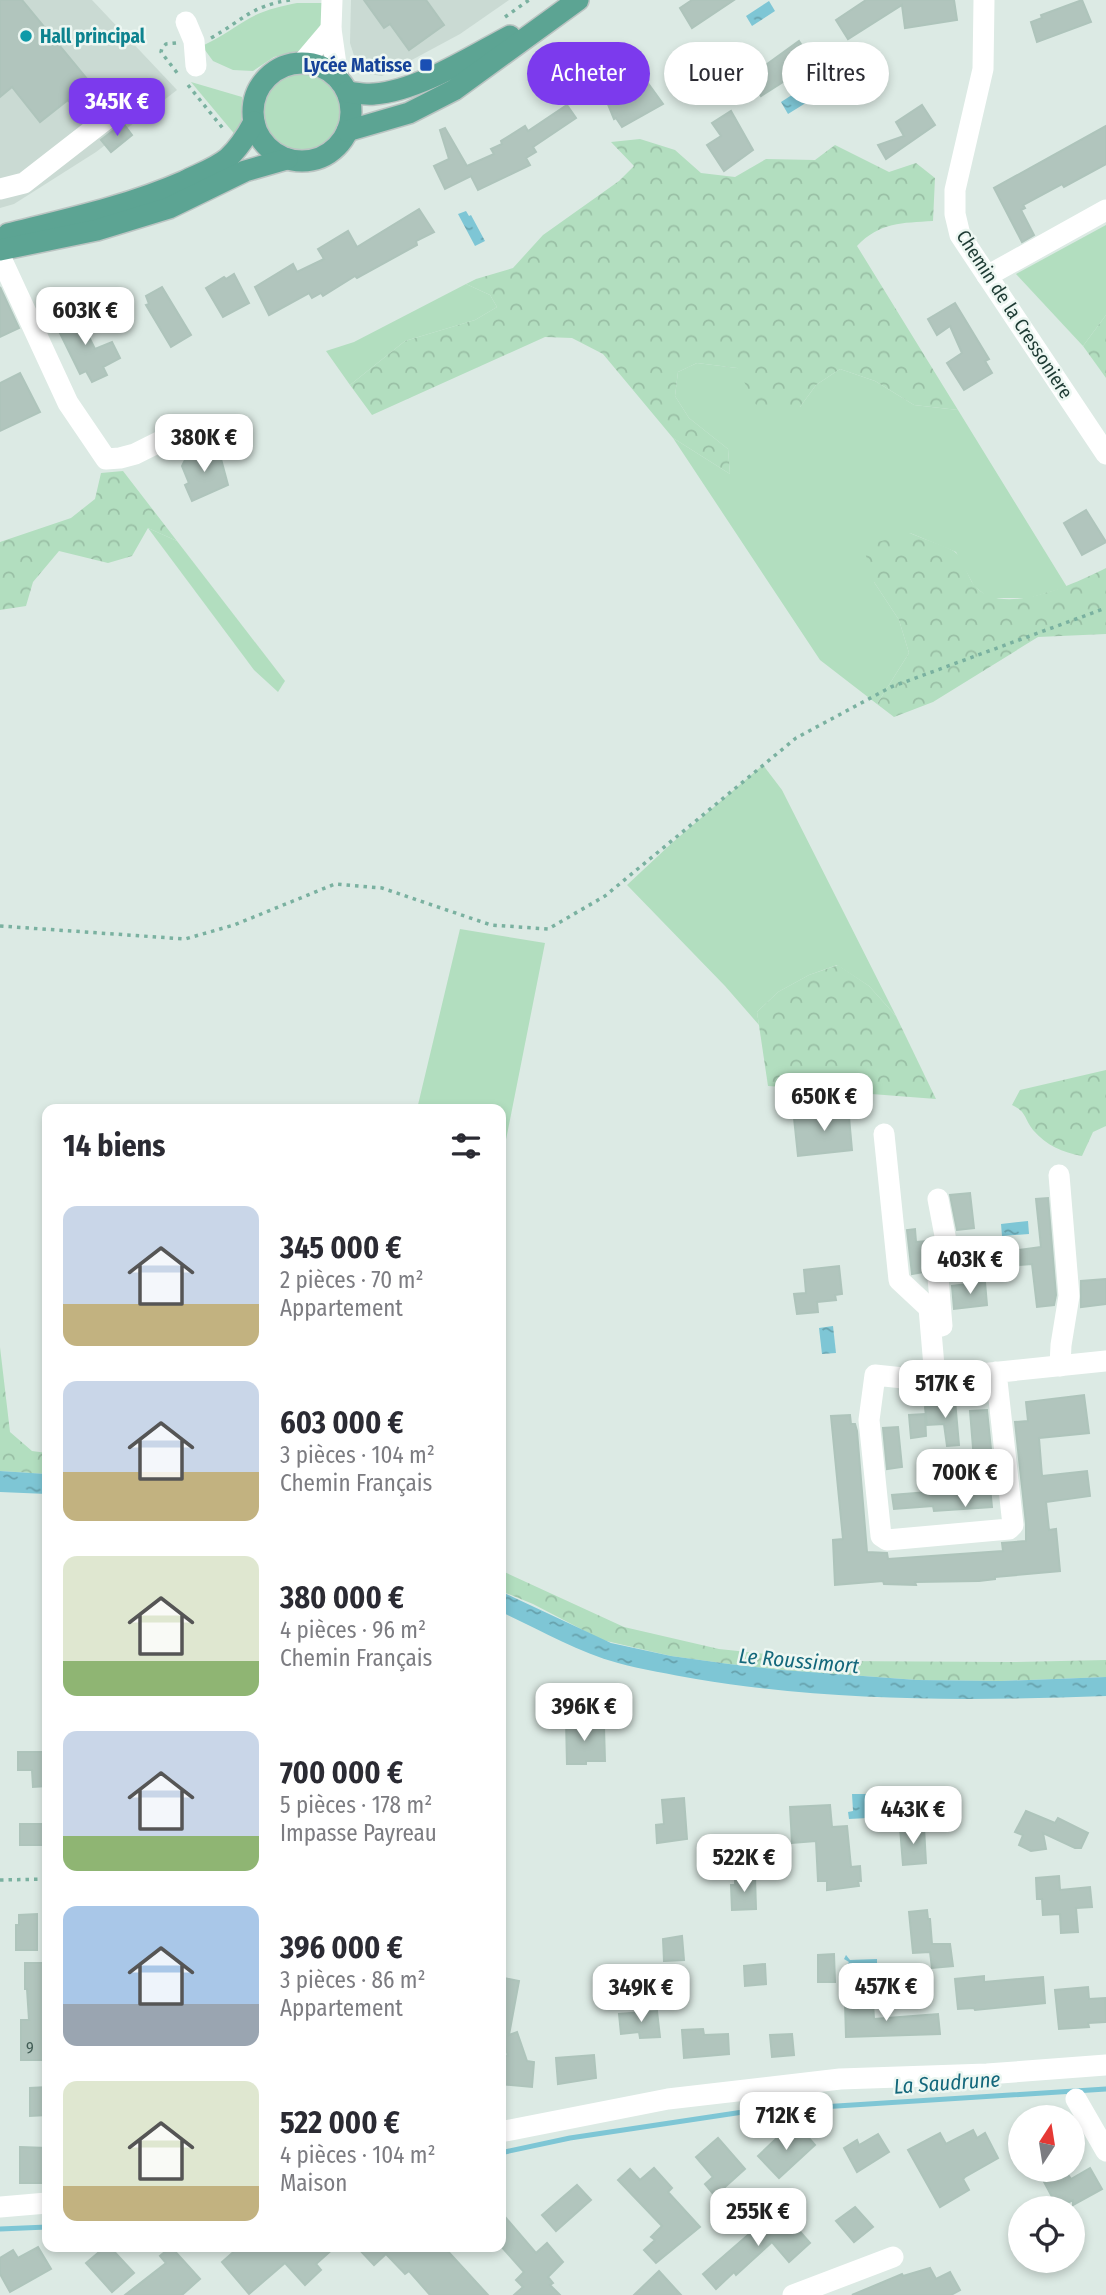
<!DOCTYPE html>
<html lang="fr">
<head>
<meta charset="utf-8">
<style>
	:root { --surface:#fff; --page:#f2f2f3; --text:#2b2b33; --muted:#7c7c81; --accent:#7c3aed }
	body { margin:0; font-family:"Fira Sans Condensed",sans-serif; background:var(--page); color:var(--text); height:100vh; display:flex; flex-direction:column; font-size:26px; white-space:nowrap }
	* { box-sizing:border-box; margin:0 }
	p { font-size:23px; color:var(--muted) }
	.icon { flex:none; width:38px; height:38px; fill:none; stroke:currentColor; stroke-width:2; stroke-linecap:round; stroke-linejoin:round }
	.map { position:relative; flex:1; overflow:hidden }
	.side { position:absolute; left:42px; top:1104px; width:464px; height:1148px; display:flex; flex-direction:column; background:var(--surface); border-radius:14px; box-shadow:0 4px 10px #0003 }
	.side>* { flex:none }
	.guide { position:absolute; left:527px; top:42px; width:474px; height:63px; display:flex; gap:14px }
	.needle { width:46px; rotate:12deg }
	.controls { position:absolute; left:1008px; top:2105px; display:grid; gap:14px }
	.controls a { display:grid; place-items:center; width:77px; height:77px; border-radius:50%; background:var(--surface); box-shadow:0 4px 10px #0003; font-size:35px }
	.price { position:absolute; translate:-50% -60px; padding:0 16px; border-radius:14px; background:#fff; color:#222; font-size:23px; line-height:46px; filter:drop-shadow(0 2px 4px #0008) }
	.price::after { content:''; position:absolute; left:50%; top:42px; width:21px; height:16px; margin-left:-10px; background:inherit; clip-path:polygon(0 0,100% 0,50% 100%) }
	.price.active { background:var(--accent); color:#fff }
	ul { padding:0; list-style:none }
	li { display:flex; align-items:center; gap:21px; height:175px; padding:0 21px }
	li span { display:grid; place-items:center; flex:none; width:196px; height:140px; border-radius:14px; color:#555 }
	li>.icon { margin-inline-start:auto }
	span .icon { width:84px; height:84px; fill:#fffc; stroke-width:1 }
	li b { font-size:30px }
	h2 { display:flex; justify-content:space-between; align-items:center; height:84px; padding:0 21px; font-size:30px }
	.chip { padding:0 24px; border-radius:32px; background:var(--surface); box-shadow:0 4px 10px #0003; font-size:24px; line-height:63px }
	.chip.active { background:var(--accent); color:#fff }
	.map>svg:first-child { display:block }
</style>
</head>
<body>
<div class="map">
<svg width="1106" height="2295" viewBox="0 0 1106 2295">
	<defs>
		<pattern id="forest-crowns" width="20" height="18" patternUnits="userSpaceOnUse" patternTransform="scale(1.75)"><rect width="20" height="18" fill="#b2debf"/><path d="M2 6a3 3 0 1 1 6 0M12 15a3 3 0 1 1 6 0" fill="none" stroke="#99bfa5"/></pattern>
		<pattern id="water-ripples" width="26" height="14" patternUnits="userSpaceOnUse" patternTransform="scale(1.75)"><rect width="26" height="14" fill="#7ec6d5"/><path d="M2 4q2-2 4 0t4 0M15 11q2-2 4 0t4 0" fill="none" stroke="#67a2ad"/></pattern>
	</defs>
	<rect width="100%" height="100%" fill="#dceae4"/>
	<g fill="#cadad3">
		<path d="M0 0H92L177 90 96 152 14 204 0 208Z"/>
		<path d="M351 0H509L460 34 382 76 369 74 361 70 357 65 350 43Z"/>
	</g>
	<g fill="#b2debf">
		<path d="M297 3H322L321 32 304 50 274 57 253 71 233 70 213 61 202 46C220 38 234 27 250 18 264 10 282 6 297 3Z"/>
		<circle cx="303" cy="112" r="39"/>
		<path d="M191 82 242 97 241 123 237 137Z"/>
		<path d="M1106 225V315L1083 346 1016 274Z"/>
		<path d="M466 284 490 295 497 307 475 320 405 341 350 385 326 351 354 342Z"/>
		<path d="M697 363 737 368 800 407 816 385 840 369 875 381 914 405 958 410 1067 587 1029 598H989L974 586 956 552 910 533 874 582 899 620 909 653 877 704 820 660 673 438 730 474 728 449 689 418 675 396 678 372Z"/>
		<path d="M148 528 177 541 285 681 278 692 254 670Z"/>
		<path d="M763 765 782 790 896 1016 869 986 837 965 809 975 778 992 757 1012 759 1025 725 986 627 885 673 842Z"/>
		<path d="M460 929 545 943 501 1165 500 1110 417 1109Z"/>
	</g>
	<g fill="url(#forest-crowns)">
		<path d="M640 139 675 150 701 173 735 177 766 159 815 160 835 145 889 172 916 163 935 178 933 221C902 223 880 222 857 246L958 410 914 405 875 381 840 369 816 385 800 407 756 405 737 368 697 363 678 372 675 396 689 418 728 449 730 474 673 438 603 354 572 338 545 337 372 415 350 385 405 341 475 320 497 307 490 295 466 284 476 279 513 268 543 235 619 181 634 166 611 142Z"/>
		<path d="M1106 315V378L1083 346Z"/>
		<path d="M123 471 177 541 148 528 132 556 108 563 59 551 33 582 26 606 0 610V542L71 518 95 499 101 473Z"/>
		<path d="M910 533C920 538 947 546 955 552 964 559 967 576 974 585 1001 619 1076 583 1106 568V634L1038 637 933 702 894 717 877 704 909 653 899 620 874 582 863 546Z"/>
		<path d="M838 965 869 986 896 1016 936 1099 768 1086 757 1012 778 992 809 975Z"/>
		<path d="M1106 1070V1126L1093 1132 1082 1156C1062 1152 1047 1146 1033 1130 1024 1119 1027 1112 1012 1105L1020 1090Z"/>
		<path d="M0 1347 10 1432 32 1451 47 1453V1474L0 1471Z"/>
		<path d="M500 1570 624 1627 719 1649 830 1661 1013 1662 1106 1660V1677L1001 1681 917 1680 782 1670 729 1664 671 1656 602 1640 533 1604 501 1591Z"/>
	</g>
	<g fill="url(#water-ripples)">
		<path d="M769 1 775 11 752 26 746 16Z"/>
		<path d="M809 84 817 96 788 114 781 102Z"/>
		<path d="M466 211 469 216 471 215 485 241 475 246 458 214Z"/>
		<path d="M1028 1221 1029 1234 1002 1236 1001 1224Z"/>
		<path d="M833 1326 836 1353 822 1354 819 1328Z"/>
		<path d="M0 1471 47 1474V1494L0 1492Z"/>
		<path d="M500 1591 611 1643 671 1656 729 1664 782 1670 917 1680 1001 1681 1106 1677V1696C969 1701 832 1702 696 1679 670 1674 643 1670 618 1663 577 1652 539 1629 501 1612Z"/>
		<path d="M852 1794H866L868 1818 849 1819 848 1812 853 1811Z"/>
		<path d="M846 1955 850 1960 877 1959V1972L850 1973 845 1968 849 1962 844 1959Z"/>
	</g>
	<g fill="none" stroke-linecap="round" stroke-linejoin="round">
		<g stroke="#7ec6d5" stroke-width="5">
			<path d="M500 2153 570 2138 743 2112 1106 2089"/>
			<path d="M0 2229 47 2227"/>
		</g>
	</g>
	<g fill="#b1c5bd" stroke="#aec4bb" stroke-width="2">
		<path d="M0 0H22L106 102 104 104 84 119 68 100 40 122 12 87 0 97Z"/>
		<path d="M364 0H426L444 25 409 50 390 24 384 28Z"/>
		<path d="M692 0H734L692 28 680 8Z"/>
		<path d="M866 0H954L957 20 905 28 902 5 848 39 836 20Z"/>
		<path d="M1082 0 1091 22 1037 42 1031 22 1042 18 1041 15Z"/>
		<path d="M799 41 816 67 793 81 791 77 761 96 749 77Z"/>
		<path d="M645 79 663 104 622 127 616 118 614 119 607 102Z"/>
		<path d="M567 105 576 118 533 147 536 152 526 158 530 165 478 190 471 176 445 189 434 166 449 159 440 130 445 128 467 166 494 154 491 149 502 144 501 141 525 126 528 131Z"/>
		<path d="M922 105 935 125 886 159 878 145 904 136 896 122Z"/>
		<path d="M731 111 753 150 724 171 707 145 721 136 712 123Z"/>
		<path d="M123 123 132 135 111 152 101 140Z"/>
		<path d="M1106 126V164L1064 187 1062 184 1023 205 1025 208 1021 210 1034 235 1022 242 994 188Z"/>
		<path d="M419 209 434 232 416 241 417 245 357 278 355 276 323 296 321 293 312 298 309 293 269 315 255 287 293 264 297 272 324 259 318 249 348 231 357 247Z"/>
		<path d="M234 274 249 303 223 317 206 288 224 277 226 279Z"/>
		<path d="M0 287 19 328 0 337Z"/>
		<path d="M162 287 191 335 171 347 146 305 149 304 146 296Z"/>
		<path d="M955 303 989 359 985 361 992 373 964 390 947 363 962 353 950 326 937 335 928 319Z"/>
		<path d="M75 309 95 349 112 342 120 358 103 367 107 375 92 382 86 371 80 374 53 319Z"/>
		<path d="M20 373 40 412 0 431V383Z"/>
		<path d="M221 418 228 436 210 443 203 425Z"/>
		<path d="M210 449 221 459 228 485 192 501 185 485 189 483 182 466 185 460Z"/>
		<path d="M1086 510 1106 542 1082 555 1064 523Z"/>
		<path d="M848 1106 852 1150 798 1156 794 1118 832 1115V1107Z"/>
		<path d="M970 1193 974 1228 957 1230 950 1195Z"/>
		<path d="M1048 1198 1056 1295 1054 1305 1037 1307 1032 1264 1020 1265 1018 1250 1041 1247 1036 1199Z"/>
		<path d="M915 1229 916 1242 927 1241 928 1251 925 1261 924 1272 912 1274 907 1230Z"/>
		<path d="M839 1266 842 1294 835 1295 836 1300 817 1302 818 1312 797 1314 794 1294 806 1293 804 1270Z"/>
		<path d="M1106 1279V1304L1081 1307V1281Z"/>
		<path d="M985 1282 987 1305 954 1309 952 1286Z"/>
		<path d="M1084 1395 1089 1433 1039 1438 1042 1476 1087 1471 1090 1496 1046 1502 1049 1530 1056 1529 1060 1571 995 1577V1579L979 1581 915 1582 916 1585 884 1584 883 1581 835 1585 833 1540 843 1539 831 1416 850 1415 851 1424H855L857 1431 867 1552 887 1553 888 1559 1003 1551 1002 1543 1026 1541V1524L1015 1422 1028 1421 1026 1402Z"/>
		<path d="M955 1400 959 1445 947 1446 944 1424 927 1425 925 1407 941 1405V1402Z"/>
		<path d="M987 1410 992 1459 974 1460 970 1411Z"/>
		<path d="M925 1414 926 1436 911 1438 909 1415Z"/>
		<path d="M898 1427 902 1467 887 1469 883 1428Z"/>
		<path d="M990 1487 992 1507 934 1511 933 1506 894 1509 892 1495Z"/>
		<path d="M581 1719V1727H604L605 1761H586V1764H567L566 1720Z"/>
		<path d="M18 1752H47V1786L33 1787 32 1770H18Z"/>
		<path d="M684 1798 687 1839 657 1843 656 1825 664 1824 662 1800Z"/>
		<path d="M830 1805 832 1827 847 1826 851 1867 860 1866 861 1881H858L859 1886 827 1890V1881H818L816 1841 792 1843 790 1807Z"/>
		<path d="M1026 1811 1055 1823 1058 1818 1088 1833 1081 1848H1075L1043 1833 1046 1849 1031 1851 1019 1845 1023 1835 1015 1832Z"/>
		<rect x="20" y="1824" width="27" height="21"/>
		<path d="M924 1827 926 1863 903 1865 900 1828Z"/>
		<path d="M755 1876 756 1909 732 1910 731 1885H735V1877Z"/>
		<path d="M1059 1876 1060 1890 1090 1887 1092 1907 1076 1908 1078 1932 1061 1933 1060 1914 1043 1915 1042 1899H1037L1036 1878Z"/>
		<path d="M927 1910 928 1919H930L932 1944H950L953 1966 932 1968 930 1952 913 1953 909 1912Z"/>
		<path d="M37 1914V1950H16V1925H19V1915Z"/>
		<path d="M682 1936 684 1960 664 1961 663 1939Z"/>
		<path d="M834 1954 835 1982H818V1955Z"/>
		<path d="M25 1963H47V2060H21V2020H29L27 1989H25Z"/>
		<path d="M765 1964 766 1984 745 1986 744 1966Z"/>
		<path d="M984 1976V1982L1043 1977 1045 2003 975 2010 974 2008 958 2009 955 1979Z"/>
		<path d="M504 1978 519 1981 509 2035 517 2032 527 2061 534 2062 532 2087 500 2084V2055L508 2056 503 2039H500V2001Z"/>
		<path d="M1088 1987 1089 1999 1105 1998 1106 2022 1088 2023 1089 2027 1059 2029 1055 1990Z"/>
		<path d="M873 2002 874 2019 938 2014 940 2034 846 2037 845 2003Z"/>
		<path d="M657 2011 660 2037 640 2038 639 2032 621 2034 619 2014Z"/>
		<path d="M703 2029 704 2035 728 2034 729 2054 684 2058 682 2030Z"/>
		<path d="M792 2034 794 2055 772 2057 770 2035Z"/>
		<path d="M594 2055 596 2078 558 2084 556 2058Z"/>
		<path d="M47 2087V2115L30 2116V2088Z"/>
		<path d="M800 2128 815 2145 779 2178 758 2156 778 2137 783 2143Z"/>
		<path d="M973 2130 977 2138 985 2133 998 2158 965 2177 963 2179 969 2190 940 2207 908 2150 940 2133 946 2144Z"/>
		<path d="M878 2134 889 2152 857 2172 844 2148 857 2140 859 2145Z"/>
		<path d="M718 2138 745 2169 715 2196 705 2184 713 2177 696 2157Z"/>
		<path d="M20 2147 47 2148V2183H20Z"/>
		<path d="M654 2168 672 2188 668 2192 700 2227 656 2263 644 2250 655 2240 651 2237 662 2226 618 2180 630 2169 640 2180Z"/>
		<path d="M1090 2168 1102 2189 1073 2205V2200L1058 2208 1044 2182 1065 2170 1071 2179Z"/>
		<path d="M577 2185 591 2200 556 2231 542 2215Z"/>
		<path d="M855 2207 873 2227 854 2242 836 2221Z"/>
		<path d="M500 2211 536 2253 547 2243 563 2262 548 2277 553 2283 550 2285 560 2295H514L523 2287 516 2280 524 2272 500 2245Z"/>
		<path d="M772 2214 781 2224 788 2218 810 2243 789 2262 772 2242 736 2275 734 2272 716 2289 703 2274Z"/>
		<path d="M38 2247 51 2269 10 2292 0 2274V2258L13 2250 18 2258Z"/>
		<path d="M105 2247H110L134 2273 112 2292 86 2263Z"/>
		<path d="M171 2247 200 2279 182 2295H125L166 2263 160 2256Z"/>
		<path d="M239 2247H335L316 2264 321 2270 305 2285 285 2263 249 2294 222 2262Z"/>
		<path d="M357 2247H444L488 2295H430L409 2271 405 2274 386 2254 374 2265Z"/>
		<path d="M930 2268 936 2279 950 2272 960 2290 951 2295H852L902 2274 903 2276Z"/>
		<path d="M659 2271 681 2295H634Z"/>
	</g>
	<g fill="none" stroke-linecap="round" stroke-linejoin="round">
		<g stroke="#bbc4c2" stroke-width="24">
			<g id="major">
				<circle cx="302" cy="112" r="49"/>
				<path d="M347 92C356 93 365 95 374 94 418 91 472 56 510 36"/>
				<path d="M347 131 409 113 454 90 578 0"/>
				<path d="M8 234C68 219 128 206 185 181 199 174 216 168 228 158 239 148 247 135 254 122"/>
				<path d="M0 250 97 230 169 208 245 171 287 159"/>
			</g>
		</g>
		<g stroke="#7ab1a0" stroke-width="3.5" stroke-dasharray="3.5 5" stroke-linecap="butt">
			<path d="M505 17 529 0"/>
			<path d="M211 38C243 20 251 6 290 0"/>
			<path d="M176 43 166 44 162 48 161 52 178 74"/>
			<path d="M188 85 225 131"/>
			<path d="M0 926 185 939 234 925 335 884 382 888 491 925 548 929 605 896 796 738 891 687 1106 608"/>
			<path d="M0 1880 47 1879"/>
		</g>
		<g stroke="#fff" stroke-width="21">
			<path d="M332 0 331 29 338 79"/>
			<path d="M984 0 983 69 955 190V214L960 235 1106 454"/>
			<path d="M186 22 194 41 196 66"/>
			<path d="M303 62 331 29"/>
			<path d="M0 189 24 183 114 113 130 91"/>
			<path d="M0 256 68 403 106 459 120 458 135 454 171 436 196 440"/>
			<path d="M987 276 1106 210"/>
			<path d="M884 1134 899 1280 929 1308 935 1378"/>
			<path d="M1059 1175 1069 1296 1061 1345 1060 1366"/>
			<path d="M938 1199 946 1241 937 1265 942 1326"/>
			<path d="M996 1372 1013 1525 1009 1529 887 1540 881 1536 869 1420 875 1375 922 1380 1106 1361"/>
			<path d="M1076 2099 1106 2151"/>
			<path d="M500 2132 668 2099 840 2079 987 2074 1106 2065"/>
			<path d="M0 2207 47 2203"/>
			<path d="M793 2295 893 2257"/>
		</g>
		<use href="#major" stroke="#5ca493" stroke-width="21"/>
	</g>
	<circle fill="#0f9aa8" stroke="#edf7f2" stroke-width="2.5" cx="26" cy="36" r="7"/>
	<rect fill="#1a4fb4" stroke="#edf7f2" stroke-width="2.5" x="419" y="58" width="14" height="14" rx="3.5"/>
	<g text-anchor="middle" stroke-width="5" stroke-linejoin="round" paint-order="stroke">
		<g font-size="16" fill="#425d56">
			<text x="30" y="2053">9</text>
		</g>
		<g font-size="19" font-weight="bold" fill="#0d838f" stroke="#edf7f2" text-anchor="start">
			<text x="40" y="43">Hall principal</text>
		</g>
		<g font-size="19" font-weight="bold" fill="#164399" stroke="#edf7f2" text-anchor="end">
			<text x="412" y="72">Lycée Matisse</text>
		</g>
		<g font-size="19" fill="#1d3a33" stroke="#edf7f2">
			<text transform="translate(1015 314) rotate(57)" y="7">Chemin de la Cressoniere</text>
		</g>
		<g font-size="21" font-style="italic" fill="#13677b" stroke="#edf7f2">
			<text transform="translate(799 1661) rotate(5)" y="7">Le Roussimort</text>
			<text transform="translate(947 2083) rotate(-4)" y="7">La Saudrune</text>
		</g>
	</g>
</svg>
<div class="controls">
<a><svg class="needle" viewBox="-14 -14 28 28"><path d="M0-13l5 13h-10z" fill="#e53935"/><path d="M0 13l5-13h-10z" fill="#7c7c81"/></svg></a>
<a><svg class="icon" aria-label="locate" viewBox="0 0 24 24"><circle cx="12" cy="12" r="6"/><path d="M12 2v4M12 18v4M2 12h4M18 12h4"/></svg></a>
</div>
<b class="price active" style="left:117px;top:138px">345K €</b>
<b class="price" style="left:85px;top:347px">603K €</b>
<b class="price" style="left:204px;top:474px">380K €</b>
<b class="price" style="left:824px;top:1133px">650K €</b>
<b class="price" style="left:970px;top:1296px">403K €</b>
<b class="price" style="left:945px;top:1420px">517K €</b>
<b class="price" style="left:965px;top:1509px">700K €</b>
<b class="price" style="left:584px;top:1743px">396K €</b>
<b class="price" style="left:913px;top:1846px">443K €</b>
<b class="price" style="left:744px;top:1894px">522K €</b>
<b class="price" style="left:886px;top:2023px">457K €</b>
<b class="price" style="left:641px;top:2024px">349K €</b>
<b class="price" style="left:786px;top:2152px">712K €</b>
<b class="price" style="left:758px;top:2248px">255K €</b>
<div class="guide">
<a class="chip active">Acheter</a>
<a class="chip">Louer</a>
<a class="chip">Filtres</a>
</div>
<section class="side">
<h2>14 biens<svg class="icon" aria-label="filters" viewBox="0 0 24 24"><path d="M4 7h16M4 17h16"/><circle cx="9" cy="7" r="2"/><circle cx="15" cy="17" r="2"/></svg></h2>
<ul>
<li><span style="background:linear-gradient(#c9d6e8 70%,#c2b280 0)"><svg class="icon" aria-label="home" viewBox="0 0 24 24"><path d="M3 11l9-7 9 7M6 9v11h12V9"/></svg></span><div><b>345 000 €</b><p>2 pièces · 70 m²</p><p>Appartement</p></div></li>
<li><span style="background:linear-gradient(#c9d6e8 65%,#c2b280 0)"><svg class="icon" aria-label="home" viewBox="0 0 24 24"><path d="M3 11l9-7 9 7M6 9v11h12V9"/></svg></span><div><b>603 000 €</b><p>3 pièces · 104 m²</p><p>Chemin Français</p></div></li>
<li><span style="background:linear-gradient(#dfe7d0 75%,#8fb573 0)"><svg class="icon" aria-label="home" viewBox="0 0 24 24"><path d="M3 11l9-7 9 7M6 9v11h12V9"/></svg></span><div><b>380 000 €</b><p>4 pièces · 96 m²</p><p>Chemin Français</p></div></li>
<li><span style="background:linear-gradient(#c9d6e8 75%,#8fb573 0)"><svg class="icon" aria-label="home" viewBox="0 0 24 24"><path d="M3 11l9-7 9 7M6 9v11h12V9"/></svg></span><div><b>700 000 €</b><p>5 pièces · 178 m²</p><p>Impasse Payreau</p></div></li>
<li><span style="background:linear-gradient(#a9c7e8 70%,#9aa5b1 0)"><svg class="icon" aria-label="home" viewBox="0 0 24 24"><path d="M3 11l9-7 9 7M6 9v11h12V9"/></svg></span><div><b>396 000 €</b><p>3 pièces · 86 m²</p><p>Appartement</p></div></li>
<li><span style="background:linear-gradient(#dfe7d0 75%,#c2b280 0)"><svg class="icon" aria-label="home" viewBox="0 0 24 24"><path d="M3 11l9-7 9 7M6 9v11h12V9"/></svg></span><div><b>522 000 €</b><p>4 pièces · 104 m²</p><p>Maison</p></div></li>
</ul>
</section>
</div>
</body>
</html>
